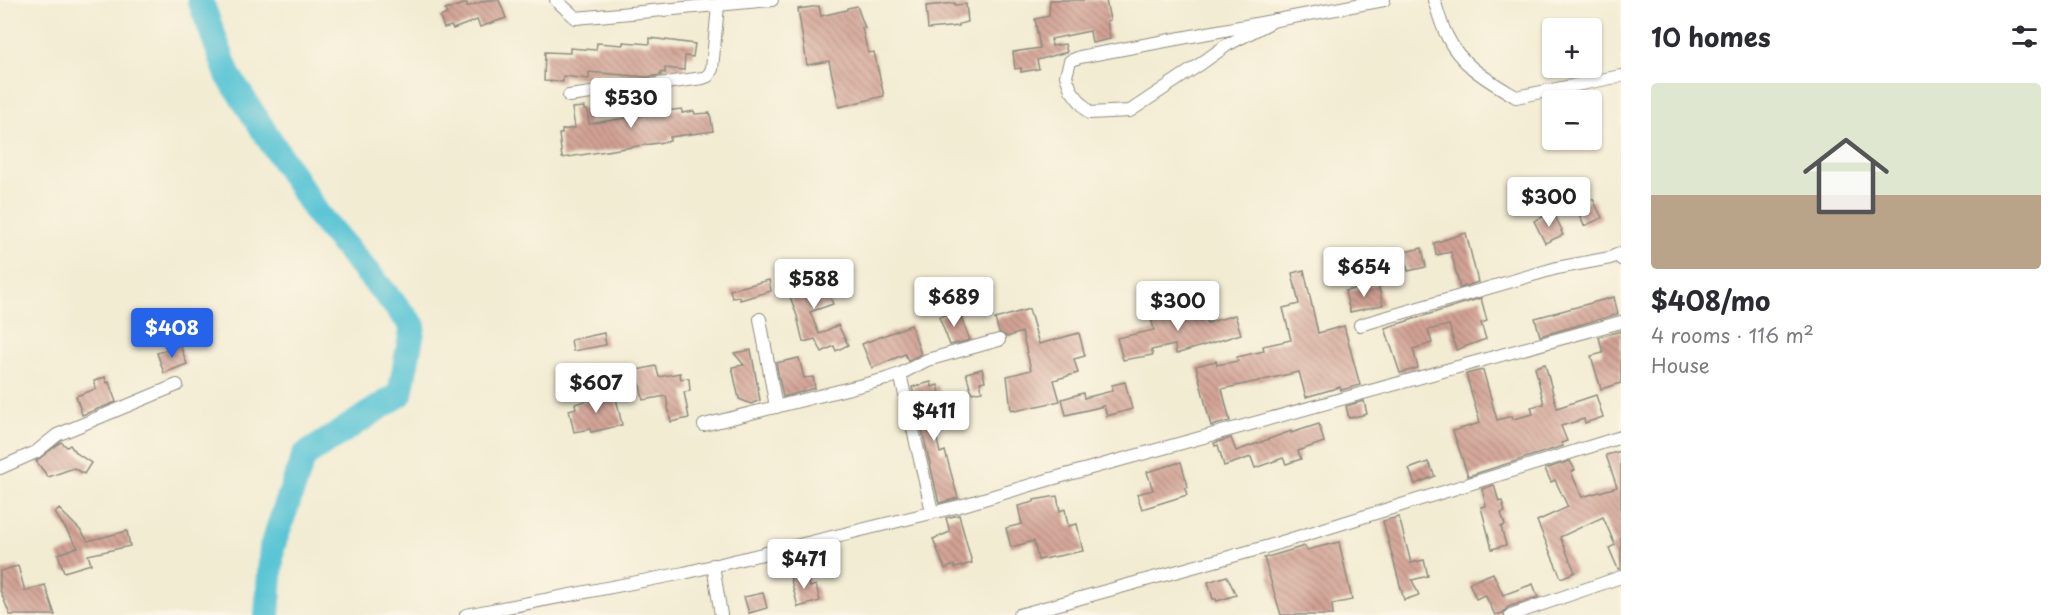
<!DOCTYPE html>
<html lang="en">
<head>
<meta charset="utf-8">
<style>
	:root { --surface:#fff; --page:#f2f2f3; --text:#2b2b33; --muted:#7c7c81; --accent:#2563eb }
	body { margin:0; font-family:"Playpen Sans",sans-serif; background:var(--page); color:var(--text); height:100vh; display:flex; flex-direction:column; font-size:22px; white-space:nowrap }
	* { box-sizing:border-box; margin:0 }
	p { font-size:20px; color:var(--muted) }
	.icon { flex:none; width:33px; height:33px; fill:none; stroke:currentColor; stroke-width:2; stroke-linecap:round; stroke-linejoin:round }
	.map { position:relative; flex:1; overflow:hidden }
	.side { display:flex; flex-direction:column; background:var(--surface); width:450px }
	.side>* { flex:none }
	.controls { position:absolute; left:1542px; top:18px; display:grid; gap:12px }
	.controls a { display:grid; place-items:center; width:60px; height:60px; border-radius:6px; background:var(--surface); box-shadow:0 2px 4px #0004; font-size:30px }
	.price { position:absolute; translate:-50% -51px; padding:0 14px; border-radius:6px; background:#fff; color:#222; font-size:20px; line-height:39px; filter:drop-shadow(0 2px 3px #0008) }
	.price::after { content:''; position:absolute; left:50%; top:36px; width:18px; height:14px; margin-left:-9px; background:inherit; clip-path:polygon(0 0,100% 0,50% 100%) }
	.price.selected { background:var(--accent); color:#fff }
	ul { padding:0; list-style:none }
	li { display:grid; align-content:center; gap:12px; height:318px; padding:0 30px }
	li span { display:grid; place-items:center; height:186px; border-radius:6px; color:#555 }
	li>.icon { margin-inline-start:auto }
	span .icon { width:108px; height:108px; fill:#fffc; stroke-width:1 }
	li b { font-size:26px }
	h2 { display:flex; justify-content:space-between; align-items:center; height:72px; padding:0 30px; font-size:26px }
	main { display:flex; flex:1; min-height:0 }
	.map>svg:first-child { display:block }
</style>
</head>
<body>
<main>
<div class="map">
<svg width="1621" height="615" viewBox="0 0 1621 615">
	<defs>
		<pattern id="building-back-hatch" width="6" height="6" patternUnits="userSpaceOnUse" patternTransform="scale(1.5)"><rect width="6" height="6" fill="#d2a294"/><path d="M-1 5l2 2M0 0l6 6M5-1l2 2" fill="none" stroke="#ab8479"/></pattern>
	</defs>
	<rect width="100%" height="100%" fill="#fcf5e5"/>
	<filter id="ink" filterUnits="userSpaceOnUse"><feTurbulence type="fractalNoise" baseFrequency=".0167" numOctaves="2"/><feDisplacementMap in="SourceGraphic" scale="12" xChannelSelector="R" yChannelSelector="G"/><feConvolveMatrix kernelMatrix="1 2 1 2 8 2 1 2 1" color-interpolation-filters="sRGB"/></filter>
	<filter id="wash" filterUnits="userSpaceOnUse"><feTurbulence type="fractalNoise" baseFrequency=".008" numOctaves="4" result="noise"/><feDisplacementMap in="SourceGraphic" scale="24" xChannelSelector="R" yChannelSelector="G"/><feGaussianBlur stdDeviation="1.35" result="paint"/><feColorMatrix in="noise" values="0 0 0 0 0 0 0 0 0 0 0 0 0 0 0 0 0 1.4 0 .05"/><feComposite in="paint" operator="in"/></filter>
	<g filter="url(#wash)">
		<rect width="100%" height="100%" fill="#f2ecd3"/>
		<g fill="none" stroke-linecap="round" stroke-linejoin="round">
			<path stroke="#5ac5d5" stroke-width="26" d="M200 0 228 75 318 215 413 326 400 394 304 456 272 547 267 615"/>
		</g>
		<g id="blocks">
			<g fill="url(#building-back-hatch)">
				<path d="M487 0H499L506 18 480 27 477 20 453 29 451 26 444 28 440 17 447 14 445 10 467 3V7Z"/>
				<path d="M1050 0H1106L1110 20 1107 21 1110 39 1092 43 1090 31 1051 39 1052 46 1065 44 1067 52 1037 60 1039 69 1021 72V68L1015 69 1013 52 1040 48 1035 19 1049 16Z"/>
				<path d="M955 3V5L966 4 968 22 959 24V26L928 29 926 6Z"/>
				<path d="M819 6 821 16 847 10V8L857 6 865 28H862L868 53 874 52 884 96 839 107 829 61 807 65 798 9Z"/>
				<path d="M650 38 695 44 693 57 685 56 684 70 665 68V73L661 72V75L647 77 589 72V79L563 76V82L544 81 545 52 570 53V48L596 50 597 43 623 45V42L650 44Z"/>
				<path d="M663 92 665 111 682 109V113L694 111 695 114 710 113 713 131 670 137V141L562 158 559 134H562V130L575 128 572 108 584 107V110H587L589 124 651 114 648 94Z"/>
				<path d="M1593 199 1602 218 1584 226 1576 206Z"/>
				<path d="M1553 212 1562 230 1561 231 1563 235 1545 243 1534 221Z"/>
				<path d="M1466 233 1478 282 1460 288 1451 252 1436 255 1434 243Z"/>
				<path d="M1422 248 1426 267 1408 271 1404 252Z"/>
				<path d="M816 268 833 304 810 312 819 334 838 325 848 345 836 351 834 346 822 352 815 339 803 342 797 316 787 288 798 283 795 276Z"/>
				<path d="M1304 270 1318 333 1344 326 1360 385 1341 390 1340 387 1306 397 1299 372 1222 389 1230 421 1211 426 1196 366 1216 361 1217 365 1238 361 1237 357 1264 351 1263 346 1291 340 1283 308 1299 304 1292 273Z"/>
				<path d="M769 280 771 291 740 300 739 297 732 298 730 290Z"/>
				<path d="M1378 284 1383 305 1350 312 1345 291Z"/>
				<path d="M1614 297 1618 314 1540 336 1535 318Z"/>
				<path d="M1481 298 1487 321 1481 323 1486 339 1456 350 1449 325 1428 330 1432 343 1413 349 1418 368 1400 373 1385 328Z"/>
				<path d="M1201 301 1207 323 1235 315 1241 334 1176 354 1175 345 1151 350 1153 355 1123 360 1117 338 1154 330 1150 313Z"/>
				<path d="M1029 309 1039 344 1079 333 1085 356 1074 359 1078 373 1054 380 1060 401 1015 411 1014 409 1011 410 1007 376 1031 370 1022 332 1007 337 999 332 995 319Z"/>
				<path d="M958 310 970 340 950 345 939 317Z"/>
				<path d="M911 325 921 354 908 361 905 354 872 368 862 344Z"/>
				<path d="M1621 331V383L1601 389 1591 356 1603 353 1599 337Z"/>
				<path d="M604 333 606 345 573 351 571 340Z"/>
				<path d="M180 345 187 364 164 373 157 353Z"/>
				<path d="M751 350 760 400 751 404 739 399 732 367 744 365 734 353Z"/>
				<path d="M799 358 804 378 813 377 815 388 783 397 776 363Z"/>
				<path d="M1545 364 1557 408 1596 395 1603 417 1585 423 1584 419 1561 426 1567 441 1561 443 1563 446 1468 476 1453 431 1480 423 1466 374 1483 370 1497 420 1512 416 1513 419 1533 414 1531 407 1544 404 1535 367Z"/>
				<path d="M656 366 659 377 680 373 681 379 687 378 689 379 690 391 684 392 689 418 671 422 666 396 643 400 637 370Z"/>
				<path d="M982 369 985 381 980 382 982 391 972 393 966 373Z"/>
				<path d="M105 377 107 383 109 382 116 402 82 415 76 396 96 389 94 381Z"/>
				<path d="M931 382 932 387 938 385 941 397 935 399 938 411 931 413 940 453 945 451 958 498 939 503 912 387Z"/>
				<path d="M1125 382 1132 409 1107 416 1104 406 1066 415 1062 399 1083 393 1084 398 1112 391V385Z"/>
				<path d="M615 393 622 425 591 432 590 429 574 432 569 410 576 408 575 404Z"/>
				<path d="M1364 401 1367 414 1349 418 1346 406Z"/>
				<path d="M1319 424 1324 442 1298 451 1301 459 1286 464 1283 458 1255 468 1251 457 1224 466 1218 445 1215 446 1214 443 1231 438 1236 451 1291 431V433Z"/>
				<path d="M61 442 67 447 70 445 75 452 91 463 84 474 74 468 48 477 36 461Z"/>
				<path d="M1621 451V569H1618L1609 548 1615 545 1603 517 1560 537 1575 572 1561 578 1537 521 1568 507 1555 480 1551 482 1545 469 1570 461 1575 470 1571 472 1582 497 1617 487 1606 455Z"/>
				<path d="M1181 462 1188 487 1185 488 1187 495 1142 509 1137 494 1153 490 1147 472Z"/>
				<path d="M1428 462 1435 476 1415 484 1409 469Z"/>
				<path d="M1494 485 1499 502 1502 501 1505 512 1501 513 1505 525 1501 527 1506 545 1492 549 1481 507 1486 506 1482 489Z"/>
				<path d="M1057 496 1060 511 1065 509 1068 526 1077 524 1083 551 1038 560 1034 541 1011 547 1006 528 1022 524 1018 506 1034 502V500Z"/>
				<path d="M59 509 81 531 88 541 127 531 130 546 88 555 91 564 64 572 58 554 78 547 55 513Z"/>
				<path d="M959 515 972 563 955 568 954 565 945 569 933 539 950 532 946 518Z"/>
				<path d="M1399 517 1411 563 1424 560 1428 576 1412 580 1419 595 1404 600 1383 521Z"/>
				<path d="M1339 542 1352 600 1332 604 1333 615H1281L1264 558 1305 546 1307 550Z"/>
				<path d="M18 566 25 591 45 585 55 615H10L0 590V571Z"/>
				<path d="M806 572 810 587 816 585 820 601 798 607 790 576Z"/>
				<path d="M1493 573 1503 595 1533 584 1538 597 1508 607 1503 613 1495 615 1485 595 1476 599 1469 583Z"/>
				<path d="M1227 576 1236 595 1217 601 1216 599H1213L1208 582Z"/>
				<path d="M763 593 767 608 749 613 744 597Z"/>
			</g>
		</g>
	</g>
	<g filter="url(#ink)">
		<use href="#blocks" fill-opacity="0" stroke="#8e8c7f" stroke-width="1.5"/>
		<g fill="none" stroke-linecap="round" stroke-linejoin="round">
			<g stroke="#8e8c7f" stroke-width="14">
				<g id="minor">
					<path d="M556 0 576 18 772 0"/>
					<path d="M1434 0C1438 12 1441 25 1447 36 1461 66 1488 80 1516 97L1621 76"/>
					<path d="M1275 20 1227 45 1199 65 1130 111 1089 113 1071 90 1066 76 1070 61 1080 57C1181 38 1283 19 1384 0"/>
					<path d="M569 96 703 78 708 76 712 69 718 6"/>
					<path d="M760 319 776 407"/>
					<path d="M1360 325 1557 268 1610 258 1619 254 1621 259"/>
					<path d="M900 374 932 511"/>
					<path d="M704 425 886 379 900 374 927 360 999 340"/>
					<path d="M0 468 36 452 57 435 177 385"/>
					<path d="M713 565 721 615"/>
					<path d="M466 615 684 573 960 506 1051 479 1621 322"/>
					<path d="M1019 615 1269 546 1621 437"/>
					<path d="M1511 615 1621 577"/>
				</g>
			</g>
			<use href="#minor" stroke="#fff" stroke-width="12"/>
		</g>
	</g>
</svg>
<div class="controls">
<a>+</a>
<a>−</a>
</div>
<b class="price" style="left:631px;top:129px">$530</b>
<b class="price" style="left:1549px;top:228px">$300</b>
<b class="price" style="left:1364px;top:298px">$654</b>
<b class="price" style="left:814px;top:310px">$588</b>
<b class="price" style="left:954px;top:328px">$689</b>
<b class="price" style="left:1178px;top:332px">$300</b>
<b class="price selected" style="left:172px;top:359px">$408</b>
<b class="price" style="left:596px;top:414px">$607</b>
<b class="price" style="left:934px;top:442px">$411</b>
<b class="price" style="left:804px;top:590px">$471</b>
</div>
<section class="side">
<h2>10 homes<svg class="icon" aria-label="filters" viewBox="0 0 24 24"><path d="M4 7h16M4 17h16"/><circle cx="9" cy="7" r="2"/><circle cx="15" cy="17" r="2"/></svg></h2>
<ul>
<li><span style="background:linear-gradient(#dfe7d0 60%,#b9a48a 0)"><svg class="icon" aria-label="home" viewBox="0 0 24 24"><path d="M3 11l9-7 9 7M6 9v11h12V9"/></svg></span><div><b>$408/mo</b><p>4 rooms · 116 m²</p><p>House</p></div></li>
</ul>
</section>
</main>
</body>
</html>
